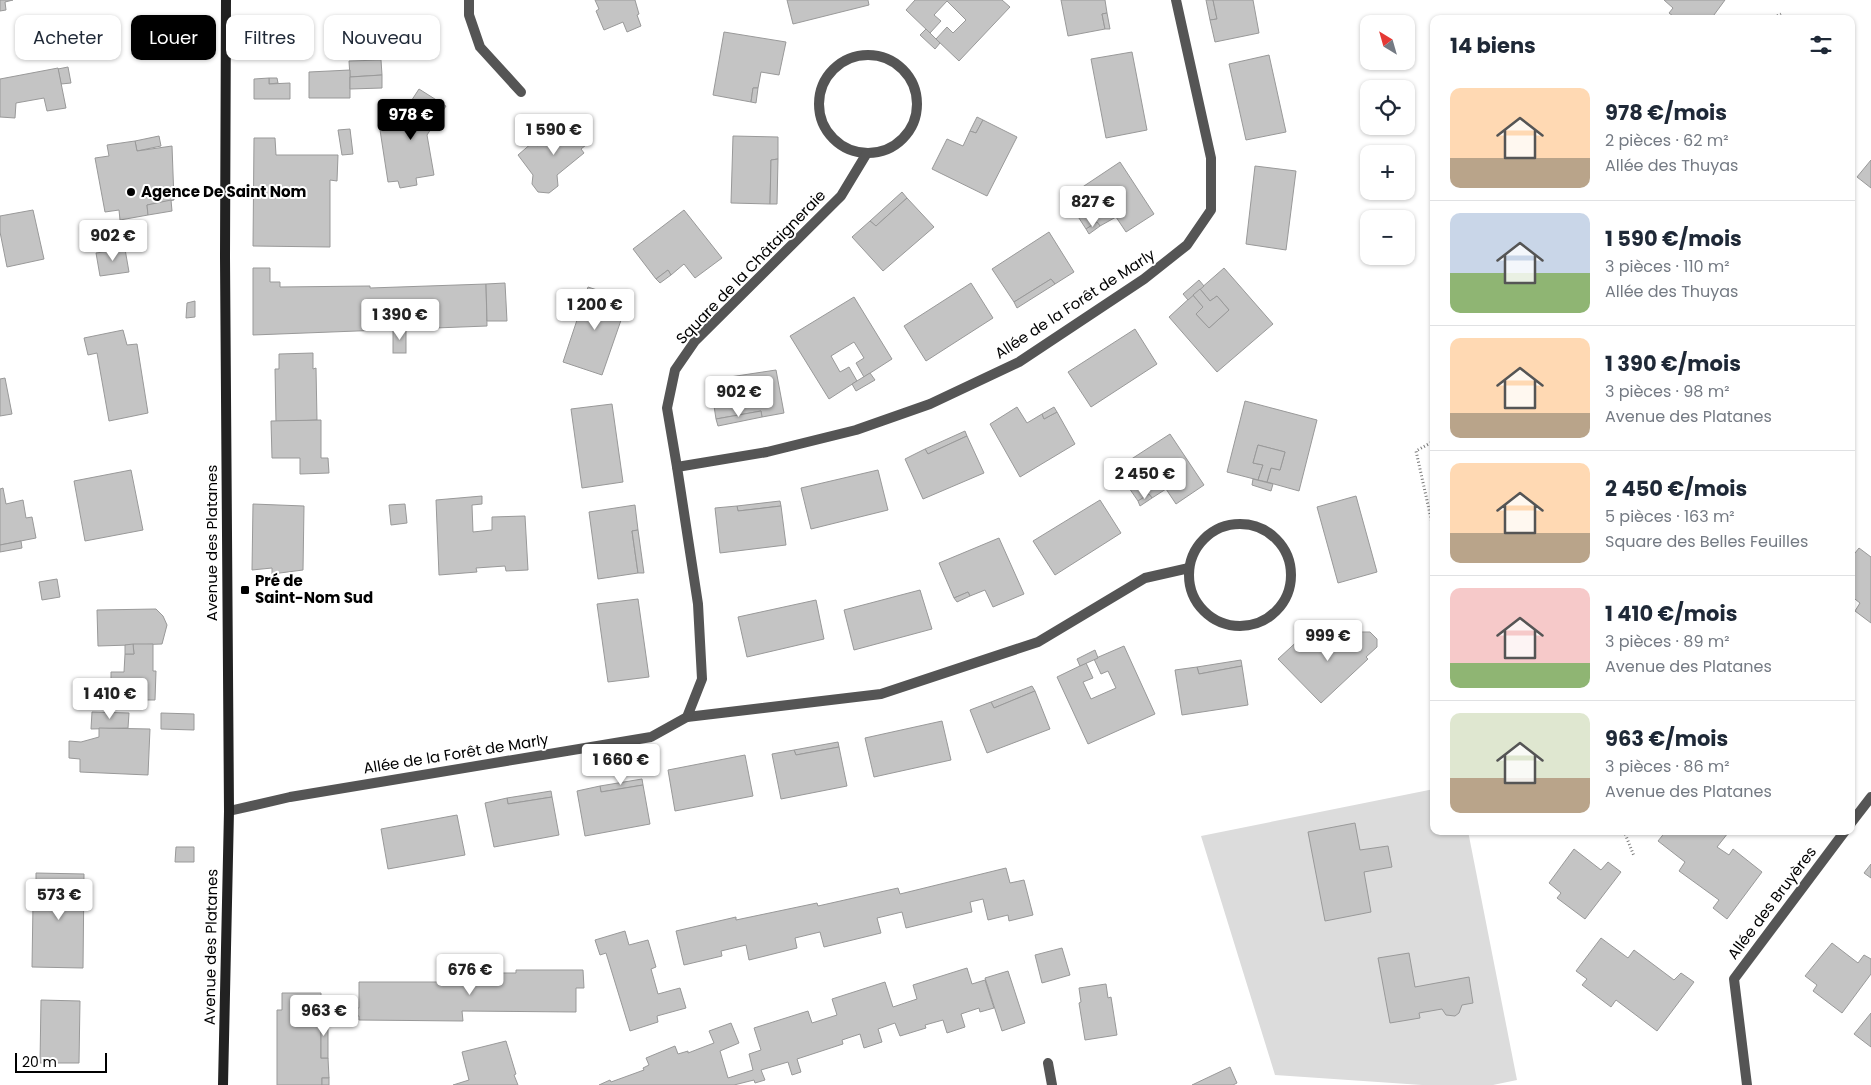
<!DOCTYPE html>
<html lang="fr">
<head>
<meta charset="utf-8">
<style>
	:root { --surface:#fff; --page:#f2f2f3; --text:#1f2937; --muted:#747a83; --line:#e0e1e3; --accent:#000 }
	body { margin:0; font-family:Poppins,sans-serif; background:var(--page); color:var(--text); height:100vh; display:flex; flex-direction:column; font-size:19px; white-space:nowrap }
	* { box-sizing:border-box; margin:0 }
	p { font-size:16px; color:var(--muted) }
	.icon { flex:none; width:28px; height:28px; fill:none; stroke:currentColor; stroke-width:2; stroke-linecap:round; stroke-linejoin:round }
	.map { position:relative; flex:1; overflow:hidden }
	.drawer { position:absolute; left:1430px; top:15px; width:425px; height:820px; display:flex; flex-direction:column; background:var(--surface); border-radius:10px; box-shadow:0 1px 4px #0004 }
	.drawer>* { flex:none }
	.top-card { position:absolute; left:15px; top:15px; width:475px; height:45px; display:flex; gap:10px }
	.needle { width:32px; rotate:323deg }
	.buttons { position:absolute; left:1360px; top:15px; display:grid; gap:10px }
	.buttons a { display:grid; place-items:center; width:55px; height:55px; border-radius:10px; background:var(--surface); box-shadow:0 1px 4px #0004; font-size:25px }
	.scale { position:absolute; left:15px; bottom:12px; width:92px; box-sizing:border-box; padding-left:5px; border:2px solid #000; border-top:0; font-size:14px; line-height:18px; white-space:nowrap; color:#000; -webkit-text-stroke:4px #fff; paint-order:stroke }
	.price { position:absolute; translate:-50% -42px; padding:0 11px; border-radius:5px; background:#fff; color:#222; font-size:16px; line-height:32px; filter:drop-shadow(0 1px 2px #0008) }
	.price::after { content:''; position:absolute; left:50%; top:30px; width:15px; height:11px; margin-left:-8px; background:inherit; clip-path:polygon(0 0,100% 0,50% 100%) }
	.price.selected { background:var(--accent); color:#fff }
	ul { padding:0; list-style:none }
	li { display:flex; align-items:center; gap:15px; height:125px; padding:0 20px }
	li+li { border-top:1px solid var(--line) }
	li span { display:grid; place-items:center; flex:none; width:140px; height:100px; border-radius:10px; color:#555 }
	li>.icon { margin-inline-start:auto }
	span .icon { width:60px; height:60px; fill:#fffc; stroke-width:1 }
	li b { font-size:21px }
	h2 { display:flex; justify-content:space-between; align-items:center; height:60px; padding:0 20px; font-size:21px }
	.chip { padding:0 18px; border-radius:10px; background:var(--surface); box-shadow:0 1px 4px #0004; font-size:18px; line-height:45px }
	.chip.selected { background:var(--accent); color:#fff }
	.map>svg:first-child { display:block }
</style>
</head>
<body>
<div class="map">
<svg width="1871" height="1085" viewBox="0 0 1871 1085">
	<rect width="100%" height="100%" fill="#fff"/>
	<path fill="#dcdcdc" d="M1434 789V831H1468L1517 1080 1493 1085H1422L1275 1075 1201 836Z"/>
	<g fill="#c4c4c4" stroke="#999">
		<path d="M0 0H13L5 2 6 10 0 11Z"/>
		<path d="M595 0H635L639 14 637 15 641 26 627 32 623 22 604 30 596 11 599 9Z"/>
		<path d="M787 0H868L869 5 793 24Z"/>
		<path d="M915 0H1002L1010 7 959 61 936 39 947 27 953 33 966 20 947 1 934 15 941 21 930 33 906 10Z"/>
		<path d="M1061 0H1105L1107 13 1102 14 1105 29 1068 36Z"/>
		<path d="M1206 0H1213L1217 19 1210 20Z"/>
		<path d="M1213 0H1253L1259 33 1215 42 1210 20 1217 19Z"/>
		<path d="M1664 0H1725L1711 19H1677L1669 13 1673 8Z"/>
		<path d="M1107 13 1110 29H1105L1102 14Z"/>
		<path d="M926 29 940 43 935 49 920 35Z"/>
		<path d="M724 32 786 42 779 75 761 72 758 88H753L751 102 713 95Z"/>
		<path d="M1132 52 1147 130 1106 138 1091 59Z"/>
		<path d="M1269 55 1286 132 1246 140 1229 64Z"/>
		<path d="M381 60 382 75 350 77 349 61Z"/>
		<path d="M68 67 71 83 61 84 58 69Z"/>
		<path d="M58 68 66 108 47 111 44 98 16 103 15 118 0 117V79Z"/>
		<path d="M350 70V98H309V72Z"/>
		<path d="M382 75V88L350 89V77Z"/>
		<path d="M269 78H277L278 83 269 84Z"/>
		<path d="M269 78V84L290 83V99H254V79Z"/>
		<path d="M753 88H758L756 103 751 102Z"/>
		<path d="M419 89 446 106 427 135 434 175 416 178 417 185 400 188 398 181 388 182 380 130 388 120 402 115Z"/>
		<path d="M573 117 577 123 566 131 562 126Z"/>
		<path d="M977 117 983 120 976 133 970 131Z"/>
		<path d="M983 120 1017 137 987 196 932 169 947 139 963 146 970 131 976 133Z"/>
		<path d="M577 123 591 141 581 149 584 153 557 175 558 186 549 193 538 192 532 184 533 175 518 155 533 142 537 146 562 126 566 131Z"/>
		<path d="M350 129 353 154 342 155 338 130Z"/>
		<path d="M159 136 161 146 137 151 135 141Z"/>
		<path d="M733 136 778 137V159L771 160 770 204 731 203Z"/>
		<path d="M254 138H275L276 155H338L337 181 330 180V247L253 246Z"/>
		<path d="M135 141 137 151 172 146 174 200 147 205 148 215 120 220 119 210 105 212 95 158 109 156 107 145Z"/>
		<path d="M778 159 777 204H770L771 160Z"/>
		<path d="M1871 160V188L1857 177Z"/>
		<path d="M1120 162 1154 214 1126 232 1116 217 1100 226 1097 222 1086 229 1066 198Z"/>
		<path d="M1255 166 1296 171 1286 250 1246 244Z"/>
		<path d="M902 192 907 198 876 226 870 221Z"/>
		<path d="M907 198 934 227 883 271 852 237 870 221 876 226Z"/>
		<path d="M171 200 172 211 148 215 147 205Z"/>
		<path d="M33 210 44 259 7 267 0 232V216Z"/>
		<path d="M684 210 722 258 695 278 684 264 671 275 668 270 656 279 633 249Z"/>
		<path d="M1097 222 1100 226 1089 234 1086 229Z"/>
		<path d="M1049 232 1074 272 1055 284 1051 279 1014 302 992 269Z"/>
		<path d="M125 249 129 272 100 276 96 253Z"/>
		<path d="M253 268H270V282H280V287L370 286V288L486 284 487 326 253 335Z"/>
		<path d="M1224 268 1273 324 1217 372 1169 317 1193 295 1203 307 1196 314 1209 328 1229 310 1217 296 1210 301 1200 289Z"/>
		<path d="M668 270 671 275 660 283 656 279Z"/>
		<path d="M1051 279 1055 284 1017 308 1014 302Z"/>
		<path d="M1199 280 1204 286 1188 300 1183 294Z"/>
		<path d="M505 283 507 321H487L486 284Z"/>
		<path d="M971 283 993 318 926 361 904 326Z"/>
		<path d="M588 287 628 300 602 375 563 362Z"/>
		<path d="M1200 289 1210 301 1217 296 1229 310 1209 328 1196 314 1203 307 1193 295Z"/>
		<path d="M854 297 892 359 864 377 856 363 864 358 854 342 831 356 840 372 849 367 857 381 829 399 790 336Z"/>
		<path d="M195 301V317L186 318 187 303Z"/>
		<rect x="393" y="329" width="13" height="24"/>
		<path d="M1135 329 1157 364 1091 407 1068 372Z"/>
		<path d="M123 330 127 345 137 344 148 413 109 421 97 353 88 355 84 338Z"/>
		<path d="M313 353V369L316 368 317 420 276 422 275 369H279V354Z"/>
		<path d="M776 370 784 413 762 417 761 411 716 419 710 380Z"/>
		<path d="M870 373 875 380 856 391 852 384Z"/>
		<path d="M5 378 12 414 0 416V379Z"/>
		<path d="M1245 401 1317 420 1299 491 1267 482 1271 468 1280 470 1285 452 1258 445 1253 463 1263 465 1258 480 1227 472Z"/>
		<path d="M612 404 623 482 582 488 571 409Z"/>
		<path d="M1017 407 1027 423 1042 414 1044 419 1057 412 1075 444 1020 477 990 424Z"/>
		<path d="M1054 407 1057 412 1044 419 1042 414Z"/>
		<path d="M761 411 762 417 718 426 716 419Z"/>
		<path d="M321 420V458H328L329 473 300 474V458H272L271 421Z"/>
		<path d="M965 431 967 436 928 454 925 449Z"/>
		<path d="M1170 434 1204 485 1176 504 1166 489 1152 498 1149 494 1138 501 1116 469Z"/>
		<path d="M967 436 984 473 923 499 905 459 925 449 928 454Z"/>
		<path d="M1258 445 1285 452 1280 470 1271 468 1267 482 1258 480 1263 465 1253 463Z"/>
		<path d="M131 470 143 530 85 541 74 481Z"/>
		<path d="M878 470 888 510 811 529 801 488Z"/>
		<path d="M1253 479 1273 484 1271 491 1252 485Z"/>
		<path d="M3 488 6 504 23 500 26 518 32 517 36 538 0 545V489Z"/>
		<path d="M1149 494 1152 498 1140 506 1138 501Z"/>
		<path d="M482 496V504L472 505 473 532 492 530V517L525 516 528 570 506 571 505 566 476 568 477 572 439 575 436 500Z"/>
		<path d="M1356 496 1377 572 1338 583 1317 507Z"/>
		<path d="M1100 500 1121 533 1055 575 1033 541Z"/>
		<path d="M780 501 781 506 738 511 737 506Z"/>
		<path d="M253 504 304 506 303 570 272 574V568L252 570Z"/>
		<path d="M405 504 407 523 391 525 389 505Z"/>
		<path d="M635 505 638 530 632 531 638 573 598 579 589 512Z"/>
		<path d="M737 506 738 511 781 506 786 545 720 553 715 508Z"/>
		<path d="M638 530 644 573H638L632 531Z"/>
		<path d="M999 538 1024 594 993 607 985 590 970 596 968 592 954 598 939 563Z"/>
		<path d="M21 541 22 548 0 552V545Z"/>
		<path d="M1859 548 1871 557V623L1855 611 1860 603 1851 596V558Z"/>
		<path d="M57 579 60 597 42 600 39 582Z"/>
		<path d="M920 590 932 629 854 650 844 610Z"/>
		<path d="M968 592 970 596 957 602 954 598Z"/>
		<path d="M638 599 649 677 608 682 597 604Z"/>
		<path d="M816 600 824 639 747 657 738 617Z"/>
		<path d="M156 609 163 616 167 625 162 644 98 646 97 610Z"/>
		<path d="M1338 628 1341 632 1331 641 1328 639Z"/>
		<path d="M1341 632 1351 642 1362 632H1370L1377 639V647L1366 657 1368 659 1321 703 1278 659 1303 636 1316 650 1328 639 1331 641Z"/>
		<path d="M133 644H153V671H156L155 700H144V704L111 705V672H124L125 654H134Z"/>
		<path d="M133 644 134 654H125V645Z"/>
		<path d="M1124 646 1155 714 1088 744 1057 677 1086 663 1093 678 1083 682 1091 699 1116 688 1108 671 1101 674 1094 659Z"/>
		<path d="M1095 650 1098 658 1080 666 1077 659Z"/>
		<path d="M1241 660 1242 666 1199 674 1197 667Z"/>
		<path d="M1242 666 1248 705 1182 715 1175 670 1197 667 1199 674Z"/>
		<path d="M1032 686 1035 691 994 708 991 702Z"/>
		<path d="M1035 691 1050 729 987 753 970 710 991 702 994 708Z"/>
		<path d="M92 712 129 713 128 728 91 729Z"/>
		<path d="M161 713 194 714V730L161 729Z"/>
		<path d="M942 721 951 760 874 777 865 738Z"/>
		<path d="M99 728 150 729 148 775 80 772V759L69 758V741L81 742 99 737Z"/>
		<path d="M838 742 839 747 796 755 794 750Z"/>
		<path d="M839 747 847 786 781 799 772 754 794 750 796 755Z"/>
		<path d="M745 755 753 796 675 811 668 770Z"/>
		<path d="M642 779 643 785 601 792 600 786Z"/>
		<path d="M643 785 650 824 585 836 577 791 600 786 601 792Z"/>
		<path d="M551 791 552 797 508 804 507 798Z"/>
		<path d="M552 797 559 835 494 847 485 803 507 798 508 804Z"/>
		<path d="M457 815 465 855 388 869 381 829Z"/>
		<path d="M1355 823 1360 850 1388 846 1392 867 1364 872 1371 912 1325 921 1308 832Z"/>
		<path d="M1666 831H1726L1728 833 1717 847 1729 855 1733 849 1762 872 1727 919 1713 908 1719 900 1679 871 1685 862 1658 841Z"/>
		<path d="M176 847H194V862H175Z"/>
		<path d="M1574 849 1601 870 1608 862 1621 872 1585 919 1557 898 1561 893 1549 883Z"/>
		<path d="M1871 864V878L1864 873Z"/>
		<path d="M1006 868 1010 883 1024 880 1033 915 1009 921 1008 915 988 920 983 899 970 902 972 912 906 928 902 912 877 918 881 933 824 947 820 932 795 938 797 948 749 960 746 945 721 951 722 956 684 965 676 931 736 917V920L817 903 818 906 898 888 900 894Z"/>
		<path d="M36 873 84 874 83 968 32 967 33 903H36Z"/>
		<path d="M625 931 629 945 648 940 656 967 651 969 658 994 680 988 686 1008 657 1016 658 1022 630 1031 606 953 600 955 595 940Z"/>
		<path d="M1601 938 1628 958 1634 950 1674 980 1681 973 1694 982 1657 1031 1616 1000 1611 1007 1582 985 1587 979 1576 971Z"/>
		<path d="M1832 943 1858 963 1864 955 1871 959V974L1842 1013 1813 991 1817 985 1805 976Z"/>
		<path d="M1062 948 1070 975 1042 983 1035 955Z"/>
		<path d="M1409 953 1415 987 1469 977 1473 1003 1462 1005 1459 1013 1455 1016 1446 1015 1442 1009 1419 1013 1420 1018 1390 1023 1378 958Z"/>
		<path d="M967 968 972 984 985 980 994 1008 980 1012 979 1008 961 1014 965 1027 947 1033 943 1020 925 1025 926 1028 900 1036 895 1023 878 1029 882 1042 864 1048 860 1034 842 1040 843 1044 797 1059 801 1072 792 1075 788 1062 761 1070 765 1080 755 1083 754 1080 734 1085H599L610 1080 611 1082 644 1070 643 1068 649 1065 646 1058 675 1046 678 1054 688 1051V1053L714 1043 709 1031 731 1023 739 1043 720 1051 728 1078 753 1070 749 1054 761 1050 754 1028 808 1011 812 1023 837 1015 832 999 885 982 893 1007 917 999 913 985Z"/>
		<path d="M516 970H583L584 988H576V1012L462 1011 463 1021 359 1020V1016H348V1007L359 1008V982H464L463 973H516Z"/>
		<path d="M1008 971 1025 1023 1002 1031 985 978Z"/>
		<path d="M1106 984 1108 998 1111 997 1117 1035 1085 1040 1079 1003 1081 1002 1079 988Z"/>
		<path d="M282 993H321V1058H328L329 1078H322V1085H277V1010H282Z"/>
		<path d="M41 1000 80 1001 79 1063H40Z"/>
		<path d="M1871 1013V1047L1854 1034Z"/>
		<rect x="321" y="1016" width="7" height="42"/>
		<path d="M506 1041 516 1074 514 1075 518 1085H453L469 1080 462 1052Z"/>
		<path d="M1230 1067 1237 1083 1233 1085H1192Z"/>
		<rect x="322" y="1078" width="7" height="7"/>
	</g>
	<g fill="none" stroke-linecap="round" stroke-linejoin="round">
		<g stroke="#777" stroke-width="3" stroke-dasharray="1 2.5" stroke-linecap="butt">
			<path d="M1771 19 1781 14"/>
			<path d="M1434 441 1416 451 1434 532"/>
			<path d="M1624 831 1634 856"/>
		</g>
		<g stroke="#555" stroke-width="10">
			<path d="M469 0V15L480 47 521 92"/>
			<circle cx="868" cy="104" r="49"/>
			<path d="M677 467 667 408 675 370 695 341 841 196 867 153"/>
			<circle cx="1240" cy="575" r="51"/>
			<path d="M687 717 881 694 1038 642 1145 578 1189 568"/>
			<path d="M229 811 290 797 651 737 687 717 702 679 698 604 677 467 767 452 856 430 930 404 1019 362 1144 279 1187 245 1211 210V158L1176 0"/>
			<path d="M1851 823 1871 797"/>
			<path d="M1048 1063 1052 1085"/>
			<path d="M1747 1085 1734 979 1845 831"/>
		</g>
		<path stroke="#222" stroke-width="10" d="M223 1085 229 811 225 257 226 0"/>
	</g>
	<g fill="#000" stroke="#fff" stroke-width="2">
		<circle cx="131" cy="192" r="5"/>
		<rect x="240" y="585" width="10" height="10" rx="2.5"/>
	</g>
	<g text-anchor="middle" stroke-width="4" stroke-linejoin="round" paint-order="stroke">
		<g font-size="15" font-weight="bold" fill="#000" stroke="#fff" text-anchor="start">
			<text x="141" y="197">Agence De Saint Nom</text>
			<text x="255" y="586">Pré de<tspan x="255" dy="17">Saint-Nom Sud</tspan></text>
		</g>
		<g font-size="15" fill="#000" stroke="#fff">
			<text transform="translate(751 267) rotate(-46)" y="5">Square de la Châtaigneraie</text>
			<text transform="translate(1075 304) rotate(-33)" y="5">Allée de la Forêt de Marly</text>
			<text transform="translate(212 543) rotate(-90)" y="5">Avenue des Platanes</text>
			<text transform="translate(456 754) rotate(-9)" y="5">Allée de la Forêt de Marly</text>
			<text transform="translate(1772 903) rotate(-53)" y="5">Allée des Bruyères</text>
			<text transform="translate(211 947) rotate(-89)" y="5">Avenue des Platanes</text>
		</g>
	</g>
</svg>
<div class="buttons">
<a><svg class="needle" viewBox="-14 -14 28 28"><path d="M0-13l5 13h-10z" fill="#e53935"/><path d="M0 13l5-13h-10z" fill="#747a83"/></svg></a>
<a><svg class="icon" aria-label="locate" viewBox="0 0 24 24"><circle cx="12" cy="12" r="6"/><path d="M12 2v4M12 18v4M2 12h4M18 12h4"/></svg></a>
<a>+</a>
<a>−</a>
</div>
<div class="scale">20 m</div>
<b class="price selected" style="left:411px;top:141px">978 €</b>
<b class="price" style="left:554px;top:156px">1 590 €</b>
<b class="price" style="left:1093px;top:228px">827 €</b>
<b class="price" style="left:113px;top:262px">902 €</b>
<b class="price" style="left:595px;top:331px">1 200 €</b>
<b class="price" style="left:400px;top:341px">1 390 €</b>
<b class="price" style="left:739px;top:418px">902 €</b>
<b class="price" style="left:1145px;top:500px">2 450 €</b>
<b class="price" style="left:1328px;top:662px">999 €</b>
<b class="price" style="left:110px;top:720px">1 410 €</b>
<b class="price" style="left:621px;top:786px">1 660 €</b>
<b class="price" style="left:59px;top:921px">573 €</b>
<b class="price" style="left:470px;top:996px">676 €</b>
<b class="price" style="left:324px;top:1037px">963 €</b>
<div class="top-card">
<a class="chip">Acheter</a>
<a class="chip selected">Louer</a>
<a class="chip">Filtres</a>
<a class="chip">Nouveau</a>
</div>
<section class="drawer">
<h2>14 biens<svg class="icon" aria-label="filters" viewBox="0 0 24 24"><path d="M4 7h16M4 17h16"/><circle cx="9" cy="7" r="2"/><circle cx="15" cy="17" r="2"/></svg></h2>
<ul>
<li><span style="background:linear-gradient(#ffd9b3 70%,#b9a48a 0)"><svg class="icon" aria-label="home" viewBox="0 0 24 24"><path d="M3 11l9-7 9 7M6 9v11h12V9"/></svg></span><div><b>978 €/mois</b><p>2 pièces · 62 m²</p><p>Allée des Thuyas</p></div></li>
<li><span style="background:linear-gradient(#c9d6e8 60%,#8fb573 0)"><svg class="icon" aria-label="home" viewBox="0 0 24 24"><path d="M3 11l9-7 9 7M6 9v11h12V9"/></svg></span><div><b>1 590 €/mois</b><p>3 pièces · 110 m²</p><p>Allée des Thuyas</p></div></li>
<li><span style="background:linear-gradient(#ffd9b3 75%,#b9a48a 0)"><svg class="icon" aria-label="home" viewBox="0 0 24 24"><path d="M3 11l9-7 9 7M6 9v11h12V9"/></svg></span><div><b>1 390 €/mois</b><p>3 pièces · 98 m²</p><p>Avenue des Platanes</p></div></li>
<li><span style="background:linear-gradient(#ffd9b3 70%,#b9a48a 0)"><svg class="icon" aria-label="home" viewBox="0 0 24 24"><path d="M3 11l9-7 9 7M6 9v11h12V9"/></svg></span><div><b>2 450 €/mois</b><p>5 pièces · 163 m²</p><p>Square des Belles Feuilles</p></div></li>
<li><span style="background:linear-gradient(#f6c9c9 75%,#8fb573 0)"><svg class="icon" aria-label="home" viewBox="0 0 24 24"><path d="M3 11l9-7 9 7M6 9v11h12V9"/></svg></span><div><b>1 410 €/mois</b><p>3 pièces · 89 m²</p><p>Avenue des Platanes</p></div></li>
<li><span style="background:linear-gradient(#dfe7d0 65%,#b9a48a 0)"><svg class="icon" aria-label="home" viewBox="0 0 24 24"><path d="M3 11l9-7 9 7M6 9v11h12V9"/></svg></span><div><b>963 €/mois</b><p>3 pièces · 86 m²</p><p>Avenue des Platanes</p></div></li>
</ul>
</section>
</div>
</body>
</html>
